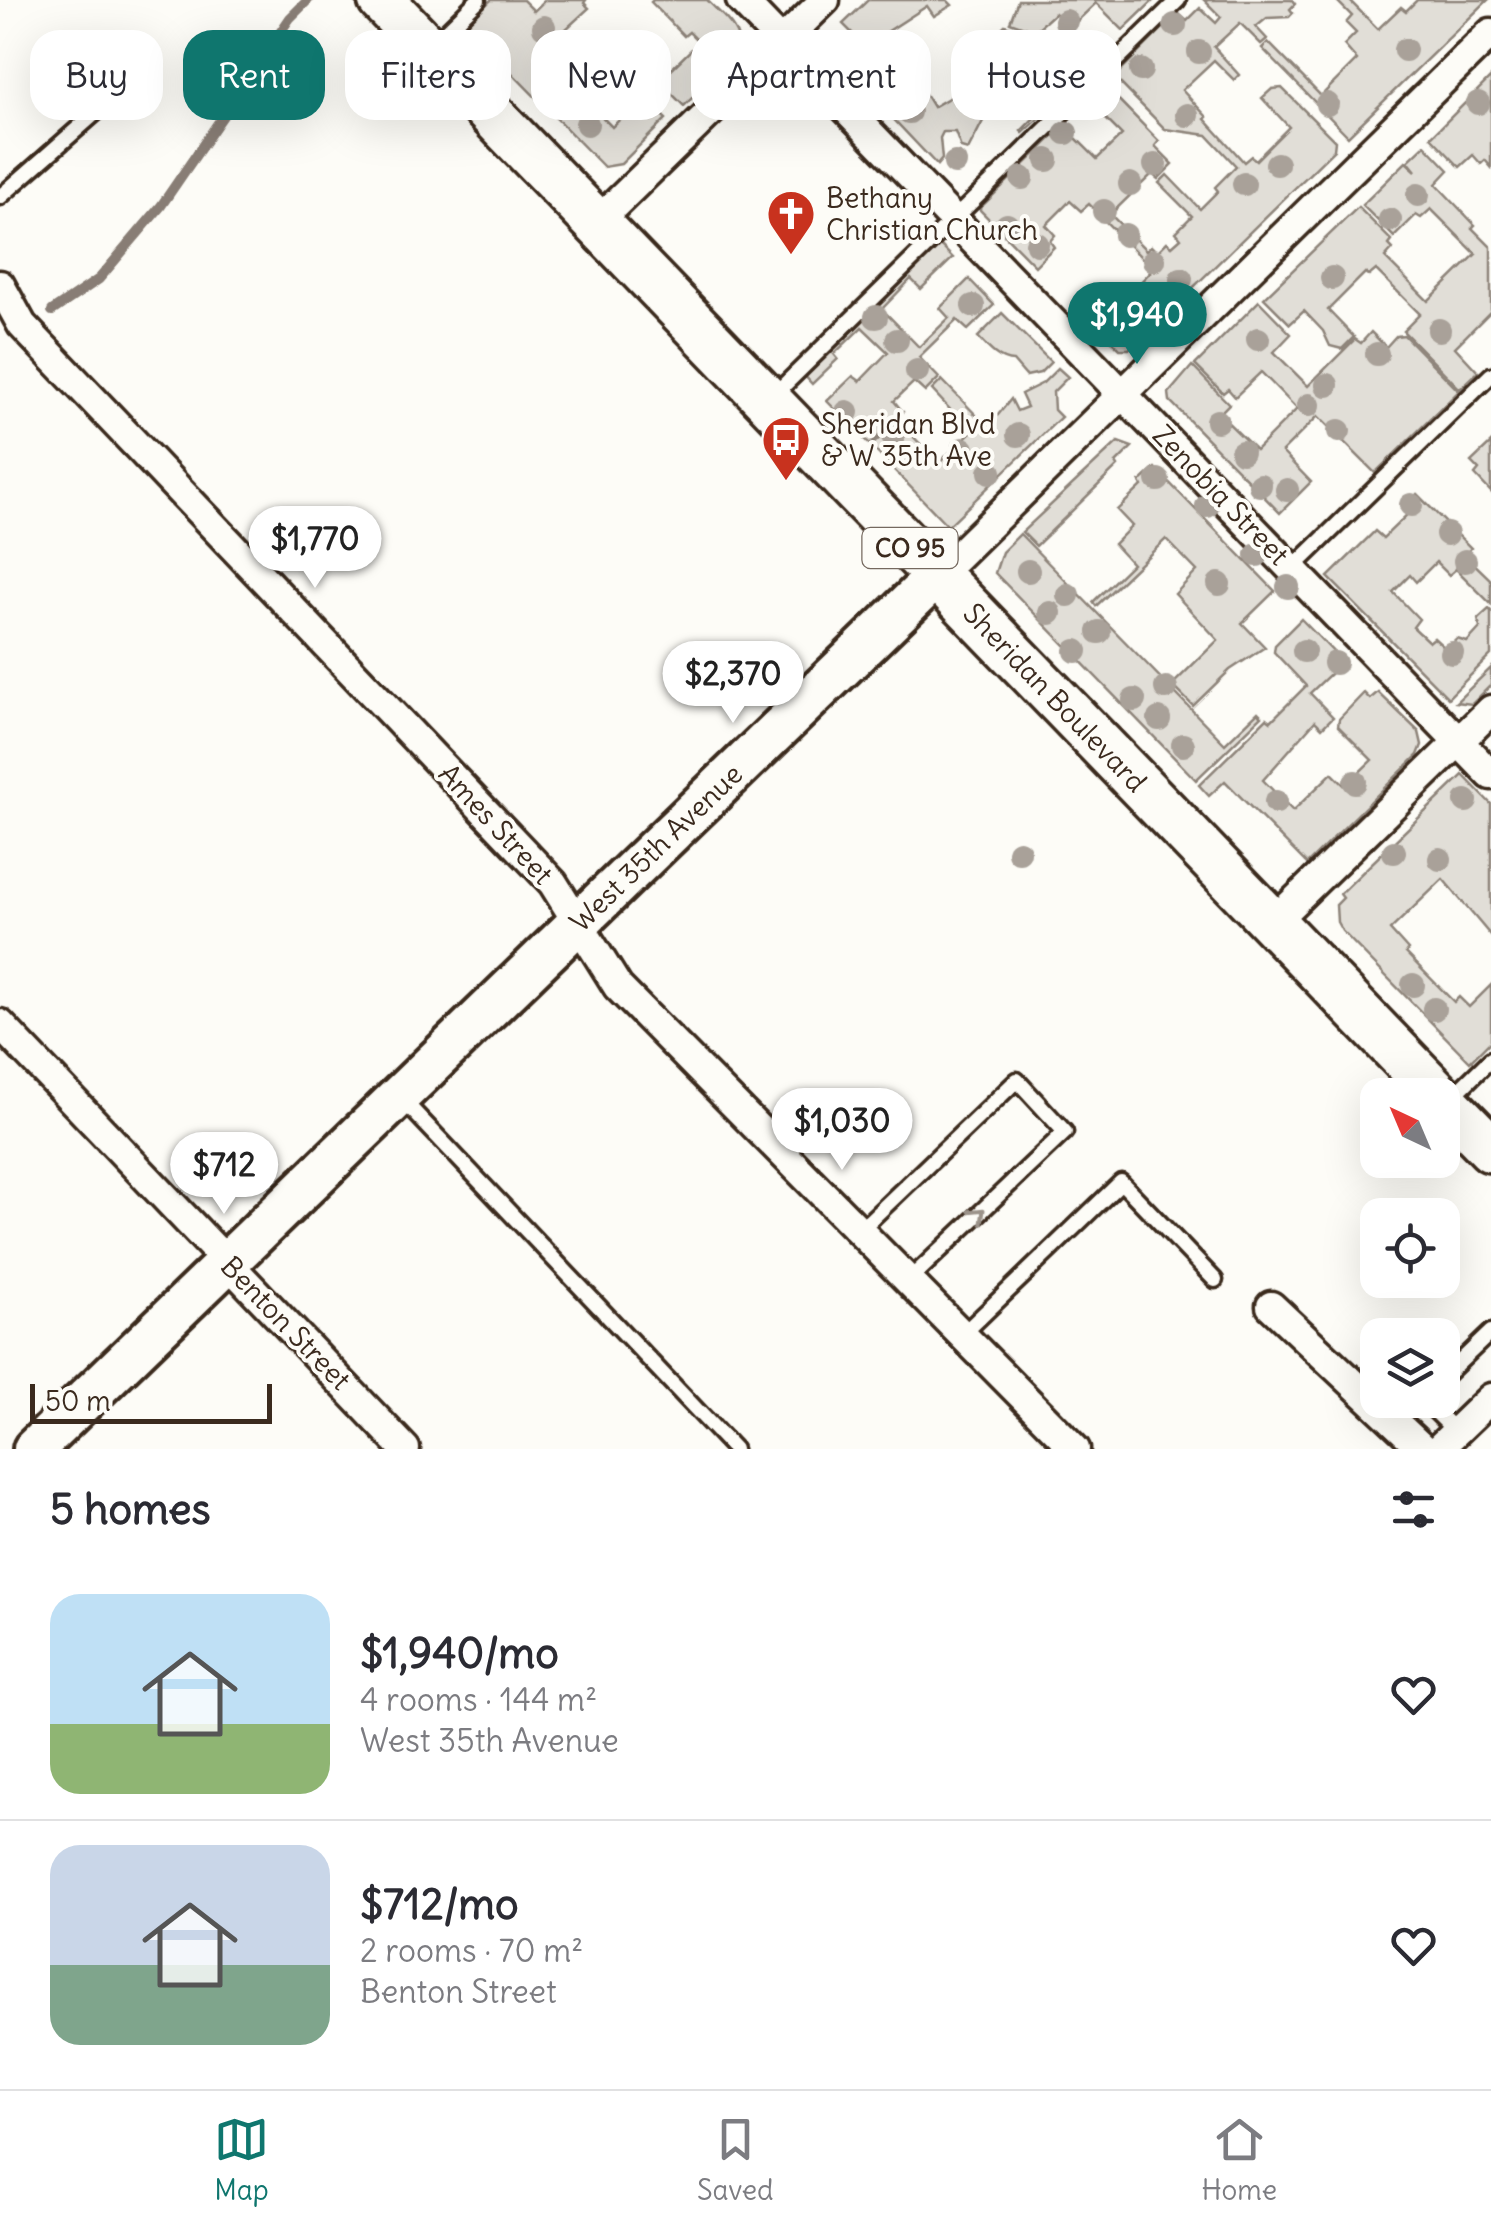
<!DOCTYPE html>
<html lang="en">
<head>
<meta charset="utf-8">
<style>
	:root { --surface:#fff; --page:#f7f7f7; --text:#2b2b33; --muted:#7c7c81; --line:#e1e1e2; --accent:#0f766e }
	body { margin:0; font-family:Delius,sans-serif; background:var(--page); color:var(--text); height:100vh; display:flex; flex-direction:column; font-size:38px; white-space:nowrap }
	* { box-sizing:border-box; margin:0 }
	p { font-size:32px; color:var(--muted) }
	.icon { flex:none; width:55px; height:55px; fill:none; stroke:currentColor; stroke-width:2; stroke-linecap:round; stroke-linejoin:round }
	.map { position:relative; height:1449px; overflow:hidden }
	.drawer { display:flex; flex-direction:column; background:var(--surface); flex:1 }
	.drawer>* { flex:none }
	.top-card { position:absolute; left:30px; top:30px; width:1432px; height:90px; display:flex; gap:20px }
	.needle { width:65px; rotate:316deg }
	.fabs { position:absolute; left:1360px; top:1078px; display:grid; gap:20px }
	.fabs a { display:grid; place-items:center; width:100px; height:100px; border-radius:20px; background:var(--surface); box-shadow:0 10px 40px #0002; font-size:50px }
	.scale { position:absolute; left:30px; bottom:25px; width:242px; box-sizing:border-box; padding-left:10px; border:5px solid #3b2a1e; border-top:0; font-size:28px; line-height:35px; white-space:nowrap; color:#3b2a1e; -webkit-text-stroke:8px #fdfcf7; paint-order:stroke }
	.price { position:absolute; translate:-50% -85px; padding:0 22px; border-radius:35px; background:#fff; color:#222; font-size:32px; line-height:65px; filter:drop-shadow(0 2px 5px #0008) }
	.price::after { content:''; position:absolute; left:50%; top:60px; width:30px; height:22px; margin-left:-15px; background:inherit; clip-path:polygon(0 0,100% 0,50% 100%) }
	.price.current { background:var(--accent); color:#fff }
	ul { padding:0; list-style:none }
	li { display:flex; align-items:center; gap:30px; height:250px; padding:0 50px }
	li+li { border-top:2px solid var(--line) }
	li span { display:grid; place-items:center; flex:none; width:280px; height:200px; border-radius:30px; color:#555 }
	li>.icon { margin-inline-start:auto }
	span .icon { width:120px; height:120px; fill:#fffc; stroke-width:1 }
	li b { font-size:42px }
	h2 { display:flex; justify-content:space-between; align-items:center; height:120px; padding:0 50px; font-size:42px }
	.chip { padding:0 35px; border-radius:30px; background:var(--surface); box-shadow:0 10px 40px #0002; font-size:35px; line-height:90px }
	.chip.current { background:var(--accent); color:#fff }
	.tabs { display:flex; justify-content:space-around; align-items:center; height:140px; border-top:2px solid var(--line); background:var(--surface); font-size:28px; color:var(--muted) }
	.tabs a { display:grid; justify-items:center; gap:5px }
	.tabs .current { color:var(--accent) }
	.map>svg:first-child { display:block }
</style>
</head>
<body>
<div class="map">
<svg width="1491" height="1449" viewBox="0 0 1491 1449">
	<rect width="100%" height="100%" fill="#fdfcf7"/>
	<filter id="ink" filterUnits="userSpaceOnUse"><feTurbulence type="fractalNoise" baseFrequency=".01" numOctaves="2"/><feDisplacementMap in="SourceGraphic" scale="20" xChannelSelector="R" yChannelSelector="G"/><feConvolveMatrix kernelMatrix="1 2 1 2 8 2 1 2 1" color-interpolation-filters="sRGB"/></filter>
	<g filter="url(#ink)">
		<g fill="#e1ded7" stroke="#8e847a" stroke-width="2.5">
			<path d="M491 0H523L534 11 545 0H586L584 3 589 8 566 29 574 37 552 58 563 69 559 73 612 127 643 97 666 119 621 164 604 167 465 25Z"/>
			<path d="M653 0H707C722 16 742 28 739 52L684 106 659 81 699 42 689 32 684 36 651 2Z"/>
			<path d="M868 0H947L952 5 934 16 927 6 887 32 933 107 964 89 984 119 968 150 961 148 955 132H943L940 138 942 159 937 165 830 52 833 43 855 36 843 24Z"/>
			<path d="M1018 0H1154L1123 30 1096 3 1070 28 1055 13 1035 31 1010 22Z"/>
			<path d="M1204 0H1292L1295 4 1290 9 1293 13 1289 17 1267 18 1256 27 1267 39 1261 44 1240 23 1214 47 1239 75 1234 80 1214 60 1182 90 1207 117 1205 119 1244 162 1251 156 1256 160 1289 127 1262 98 1272 89 1282 88 1335 141 1334 150 1159 321 1131 292 1153 269 1106 222 1112 216 1146 250 1151 246 1157 252 1167 242 1172 246 1181 238 1176 232 1192 216 1159 183 1167 175 1200 209 1218 191 1215 187 1236 166 1207 135 1165 129 1114 77 1178 13 1187 21 1200 8 1216 23 1221 17Z"/>
			<path d="M1336 0H1349L1378 29 1401 7 1406 11 1417 0H1488L1348 136 1262 48 1268 42 1321 96 1357 60 1344 45 1356 33 1346 23 1352 16Z"/>
			<path d="M1005 25 1029 34 1060 68 1082 79 1023 133 1021 131 1035 117 1029 111 1009 114 983 66 998 51 988 41Z"/>
			<path d="M1491 77V167L1485 160 1481 164 1473 155 1460 167 1431 137Z"/>
			<path d="M1106 87 1159 141 1155 146 1173 164 1158 179 1152 174 1105 220 1089 204 1081 211 1070 201 1046 225 1055 235 1050 241 1054 247 1035 266 979 209 1064 126 1097 159 1122 135 1090 103Z"/>
			<path d="M1425 145 1449 170 1436 184 1475 225 1472 228 1491 247V311L1455 347 1478 372 1460 389 1403 331 1420 314 1376 270 1369 276 1365 273 1328 310 1354 337 1342 349 1330 346 1323 331 1304 311 1290 324 1264 298 1358 207 1392 241 1389 245 1393 249 1385 258 1428 301 1476 254 1431 209 1421 218 1416 215 1394 237 1362 205 1406 162 1416 171 1408 161Z"/>
			<path d="M938 243 953 258 921 289 911 279 882 309 919 347 949 318 940 308 969 279 994 305 968 330 957 320 919 357 939 378 925 392 914 382 894 401 903 412 870 445 827 401 853 376 860 381 888 352 862 327 834 354 838 359 812 384 803 374Z"/>
			<path d="M1108 296 1121 309 1130 301 1153 324 1129 349H1120L1087 316Z"/>
			<path d="M1259 301 1291 334 1274 352 1308 386 1355 339 1361 343 1371 332 1386 347 1396 336 1404 335 1459 391 1375 473 1318 416 1282 452 1311 482 1280 513 1170 401 1169 393 1192 366 1229 404 1219 414 1256 450 1297 409 1261 372 1235 397 1228 389 1223 393 1195 365Z"/>
			<path d="M1002 313 1051 362 1040 373 1026 376 1013 361C999 361 987 347 978 337Z"/>
			<path d="M1058 368 1068 377 1053 392 1054 410 1061 417 948 526 871 446 898 421 939 463 971 432 932 390 942 380 984 423 998 415 1011 399 1017 411 1027 407 1021 394 1043 383Z"/>
			<path d="M1118 442 1132 447 1116 463 1118 466 1036 546 1022 532Z"/>
			<path d="M1491 443V492L1475 475 1479 470 1471 462Z"/>
			<path d="M1155 468 1275 591 1242 623 1265 647 1230 670 1193 706 1172 685 1218 640 1175 594 1197 571 1166 539 1096 606 1093 602 1132 564 1114 544 1132 526 1117 510 1142 486 1140 482Z"/>
			<path d="M1417 494 1471 548 1465 555 1491 580V604L1456 569 1449 575 1436 562 1416 582 1410 575 1393 592 1419 619 1413 627 1429 642 1434 638 1446 649 1457 639 1467 642 1480 628 1478 619 1489 609 1491 611V655L1448 698 1328 577 1375 531 1383 538 1411 511 1406 505Z"/>
			<path d="M1020 534 1225 744 1258 712 1262 716 1196 780 995 573 1002 552Z"/>
			<path d="M1301 619 1343 662 1310 693 1333 717 1322 728 1315 721 1263 780 1293 811 1332 773 1345 786 1372 760 1338 726 1339 719 1364 693 1370 699 1378 692 1419 732 1422 745 1418 755 1307 864 1225 781 1209 796 1199 785 1267 718 1271 721 1306 686 1274 652 1275 645Z"/>
			<path d="M1491 668V685L1472 704 1456 702Z"/>
			<path d="M1463 775 1491 804V936L1443 879 1390 930 1408 950 1406 953 1454 1002 1459 997 1469 1007 1491 985V1041L1470 1062 1342 931 1337 922 1336 905 1343 898 1340 894Z"/>
		</g>
		<g fill="none" stroke-linecap="round" stroke-linejoin="round">
			<path stroke="#887d74" stroke-width="10" d="M52 311 99 279 161 206 290 18 308 0"/>
			<g stroke="#3b2a1e" stroke-width="21">
				<g id="lane">
					<path d="M432 45 478 0"/>
					<path d="M0 197 109 101"/>
					<path d="M772 397 1178 0"/>
					<path d="M1292 569 1491 375"/>
					<path d="M400 1097 734 1449"/>
					<path d="M1450 1099 1491 1059"/>
					<path d="M859 1231 1017 1080 1065 1132 908 1281"/>
					<path d="M962 1335 1121 1182 1215 1280"/>
					<path d="M1442 1379 1491 1332"/>
					<path d="M1424 1400 1456 1432"/>
				</g>
			</g>
			<g stroke="#3b2a1e" stroke-width="35">
				<g id="street">
					<path d="M741 0 1491 775"/>
					<path d="M596 223 825 0"/>
					<path d="M0 285 22 325 553 883 618 987 1075 1449"/>
					<path d="M937 576 1491 33"/>
					<path d="M1272 923 1491 710"/>
					<path d="M0 1024 405 1449"/>
					<path d="M1271 1306 1423 1449"/>
					<path d="M1438 1449 1491 1398"/>
				</g>
			</g>
			<g stroke="#3b2a1e" stroke-width="48">
				<g id="secondary">
					<path id="s1" d="M34 1449 937 576"/>
				</g>
			</g>
			<g stroke="#3b2a1e" stroke-width="52">
				<g id="primary">
					<path id="s2" d="M381 0 1439 1095"/>
					<path d="M1442 1099 1491 1149"/>
				</g>
			</g>
			<use href="#lane" stroke="#fdfcf7" stroke-width="14"/>
			<use href="#street" stroke="#fdfcf7" stroke-width="28"/>
			<use href="#secondary" stroke="#fdfcf7" stroke-width="40"/>
			<use href="#primary" stroke="#fdfcf7" stroke-width="45"/>
		</g>
		<g fill="#a9a199">
			<circle cx="1066" cy="21" r="12"/>
			<circle cx="1175" cy="25" r="12"/>
			<circle cx="544" cy="27" r="12"/>
			<circle cx="857" cy="50" r="12"/>
			<circle cx="1405" cy="50" r="12"/>
			<circle cx="1199" cy="52" r="12"/>
			<circle cx="1003" cy="67" r="12"/>
			<circle cx="1141" cy="70" r="12"/>
			<circle cx="884" cy="87" r="12"/>
			<circle cx="565" cy="101" r="12"/>
			<circle cx="1478" cy="103" r="12"/>
			<circle cx="1327" cy="104" r="12"/>
			<circle cx="909" cy="112" r="12"/>
			<circle cx="1187" cy="115" r="12"/>
			<circle cx="587" cy="124" r="12"/>
			<circle cx="1066" cy="133" r="12"/>
			<circle cx="1047" cy="160" r="12"/>
			<circle cx="955" cy="163" r="12"/>
			<circle cx="1277" cy="164" r="12"/>
			<circle cx="1155" cy="165" r="12"/>
			<circle cx="1022" cy="178" r="12"/>
			<circle cx="1130" cy="184" r="12"/>
			<circle cx="1244" cy="184" r="12"/>
			<circle cx="1418" cy="195" r="12"/>
			<circle cx="1104" cy="211" r="12"/>
			<circle cx="1390" cy="220" r="12"/>
			<circle cx="1007" cy="225" r="12"/>
			<circle cx="1125" cy="235" r="12"/>
			<circle cx="1037" cy="244" r="12"/>
			<circle cx="1154" cy="260" r="12"/>
			<circle cx="1332" cy="278" r="12"/>
			<circle cx="1181" cy="279" r="12"/>
			<circle cx="1156" cy="294" r="12"/>
			<circle cx="973" cy="306" r="12"/>
			<circle cx="1108" cy="316" r="12"/>
			<circle cx="876" cy="317" r="12"/>
			<circle cx="1439" cy="330" r="12"/>
			<circle cx="1258" cy="339" r="12"/>
			<circle cx="897" cy="340" r="12"/>
			<circle cx="1377" cy="354" r="12"/>
			<circle cx="917" cy="371" r="12"/>
			<circle cx="1327" cy="385" r="12"/>
			<circle cx="1309" cy="405" r="12"/>
			<circle cx="847" cy="412" r="12"/>
			<circle cx="1217" cy="421" r="12"/>
			<circle cx="1339" cy="431" r="12"/>
			<circle cx="1018" cy="435" r="12"/>
			<circle cx="893" cy="436" r="12"/>
			<circle cx="963" cy="449" r="12"/>
			<circle cx="1242" cy="452" r="12"/>
			<circle cx="990" cy="472" r="12"/>
			<circle cx="1158" cy="480" r="12"/>
			<circle cx="1260" cy="485" r="12"/>
			<circle cx="1287" cy="490" r="12"/>
			<circle cx="1411" cy="505" r="12"/>
			<circle cx="1207" cy="506" r="12"/>
			<circle cx="1447" cy="534" r="12"/>
			<circle cx="1257" cy="555" r="12"/>
			<circle cx="1465" cy="561" r="12"/>
			<circle cx="1028" cy="571" r="12"/>
			<circle cx="1219" cy="584" r="12"/>
			<circle cx="1288" cy="587" r="12"/>
			<circle cx="1068" cy="595" r="12"/>
			<circle cx="1050" cy="613" r="12"/>
			<circle cx="1099" cy="632" r="12"/>
			<circle cx="1076" cy="651" r="12"/>
			<circle cx="1304" cy="651" r="12"/>
			<circle cx="1452" cy="653" r="12"/>
			<circle cx="1335" cy="663" r="12"/>
			<circle cx="1166" cy="688" r="12"/>
			<circle cx="1134" cy="700" r="12"/>
			<circle cx="1159" cy="719" r="12"/>
			<circle cx="1183" cy="745" r="12"/>
			<circle cx="1355" cy="782" r="12"/>
			<circle cx="1466" cy="801" r="12"/>
			<circle cx="1276" cy="802" r="12"/>
			<circle cx="1019" cy="852" r="12"/>
			<circle cx="1394" cy="852" r="12"/>
			<circle cx="1440" cy="859" r="12"/>
			<circle cx="1413" cy="985" r="12"/>
			<circle cx="1434" cy="1009" r="12"/>
		</g>
		<defs><path id="oneway-chevron" d="M-2-3.5L2.5 0L-2 3.5" fill="none" stroke-width="1.6" stroke-linecap="round" stroke-linejoin="round" transform="scale(2.5)"/></defs>
		<use stroke="#9c938a" href="#oneway-chevron" transform="translate(979 1214) rotate(-44)"/>
	</g>
	<defs>
		<g id="church-pin" transform="scale(2.5)"><path d="M0 17L-7.5 6A9.5 9.5 0 1 1 7.5 6Z" fill="#c8321e" stroke="#fdfcf7"/><path d="M-1.2-6h2.4v3.5h3.3v2.4h-3.3V6h-2.4V-.1h-3.3v-2.4h3.3Z" fill="#fff"/></g>
		<g id="bus-pin" transform="scale(2.5)"><path d="M0 17L-7.5 6A9.5 9.5 0 1 1 7.5 6Z" fill="#c8321e" stroke="#fdfcf7"/><path d="M-5-6H5V4H4V6H2V4H-2V6H-4V4H-5ZM-3.5-4V0h7V-4ZM-3.5 1.2v1.5H-2V1.2ZM2 1.2v1.5H3.5V1.2Z" fill="#fff"/></g>
	</defs>
	<g fill-rule="evenodd">
		<use href="#church-pin" x="791" y="214"/>
		<use href="#bus-pin" x="786" y="440"/>
	</g>
	<g text-anchor="middle" stroke-width="8" stroke-linejoin="round" paint-order="stroke">
		<rect fill="#fdfcf7" stroke="#75695f" stroke-width="2.5" x="862.5" y="528" width="95" height="40" rx="8"/>
		<g font-size="25" font-weight="bold" fill="#3b2a1e">
			<text x="910" y="557">CO 95</text>
		</g>
		<g font-size="28" fill="#3b2a1e" stroke="#fdfcf7" text-anchor="start">
			<text x="826" y="208">Bethany<tspan x="826" dy="32">Christian Church</tspan></text>
			<text x="821" y="434">Sheridan Blvd<tspan x="821" dy="32">&amp; W 35th Ave</tspan></text>
		</g>
		<g font-size="28" fill="#3b2a1e" stroke="#fdfcf7">
			<text transform="translate(1221 495) rotate(46)" y="10">Zenobia Street</text>
			<text dy="10" stroke="none"><textPath href="#s2" startOffset="970">Sheridan Boulevard</textPath></text>
			<text transform="translate(496 824) rotate(47)" y="10">Ames Street</text>
			<text dy="10" stroke="none"><textPath href="#s1" startOffset="865">West 35th Avenue</textPath></text>
			<text transform="translate(286 1323) rotate(46)" y="10">Benton Street</text>
		</g>
	</g>
</svg>
<div class="fabs">
<a><svg class="needle" viewBox="-14 -14 28 28"><path d="M0-13l5 13h-10z" fill="#e53935"/><path d="M0 13l5-13h-10z" fill="#7c7c81"/></svg></a>
<a><svg class="icon" aria-label="locate" viewBox="0 0 24 24"><circle cx="12" cy="12" r="6"/><path d="M12 2v4M12 18v4M2 12h4M18 12h4"/></svg></a>
<a><svg class="icon" aria-label="layers" viewBox="0 0 24 24"><path d="M12 4l9 5-9 5-9-5zM3 14l9 5 9-5"/></svg></a>
</div>
<div class="scale">50 m</div>
<b class="price current" style="left:1137px;top:367px">$1,940</b>
<b class="price" style="left:315px;top:591px">$1,770</b>
<b class="price" style="left:733px;top:726px">$2,370</b>
<b class="price" style="left:842px;top:1173px">$1,030</b>
<b class="price" style="left:224px;top:1217px">$712</b>
<div class="top-card">
<a class="chip">Buy</a>
<a class="chip current">Rent</a>
<a class="chip">Filters</a>
<a class="chip">New</a>
<a class="chip">Apartment</a>
<a class="chip">House</a>
</div>
</div>
<section class="drawer">
<h2>5 homes<svg class="icon" aria-label="filters" viewBox="0 0 24 24"><path d="M4 7h16M4 17h16"/><circle cx="9" cy="7" r="2"/><circle cx="15" cy="17" r="2"/></svg></h2>
<ul>
<li><span style="background:linear-gradient(#bfe0f5 65%,#8fb573 0)"><svg class="icon" aria-label="home" viewBox="0 0 24 24"><path d="M3 11l9-7 9 7M6 9v11h12V9"/></svg></span><div><b>$1,940/mo</b><p>4 rooms · 144 m²</p><p>West 35th Avenue</p></div><svg class="icon" aria-label="heart" viewBox="0 0 24 24"><path d="M12 20l-8-8c-3-5 5-10 8-4 3-6 11-1 8 4z"/></svg></li>
<li><span style="background:linear-gradient(#c9d6e8 60%,#7fa58c 0)"><svg class="icon" aria-label="home" viewBox="0 0 24 24"><path d="M3 11l9-7 9 7M6 9v11h12V9"/></svg></span><div><b>$712/mo</b><p>2 rooms · 70 m²</p><p>Benton Street</p></div><svg class="icon" aria-label="heart" viewBox="0 0 24 24"><path d="M12 20l-8-8c-3-5 5-10 8-4 3-6 11-1 8 4z"/></svg></li>
</ul>
</section>
<nav class="tabs">
<a class="current"><svg class="icon" aria-label="map" viewBox="0 0 24 24"><path d="M3 6l6-2 6 2 6-2v14l-6 2-6-2-6 2zM9 4v14M15 6v14"/></svg>Map</a>
<a><svg class="icon" aria-label="saved" viewBox="0 0 24 24"><path d="M7 4h10v16l-5-4-5 4z"/></svg>Saved</a>
<a><svg class="icon" aria-label="home" viewBox="0 0 24 24"><path d="M3 11l9-7 9 7M6 9v11h12V9"/></svg>Home</a>
</nav>
</body>
</html>
